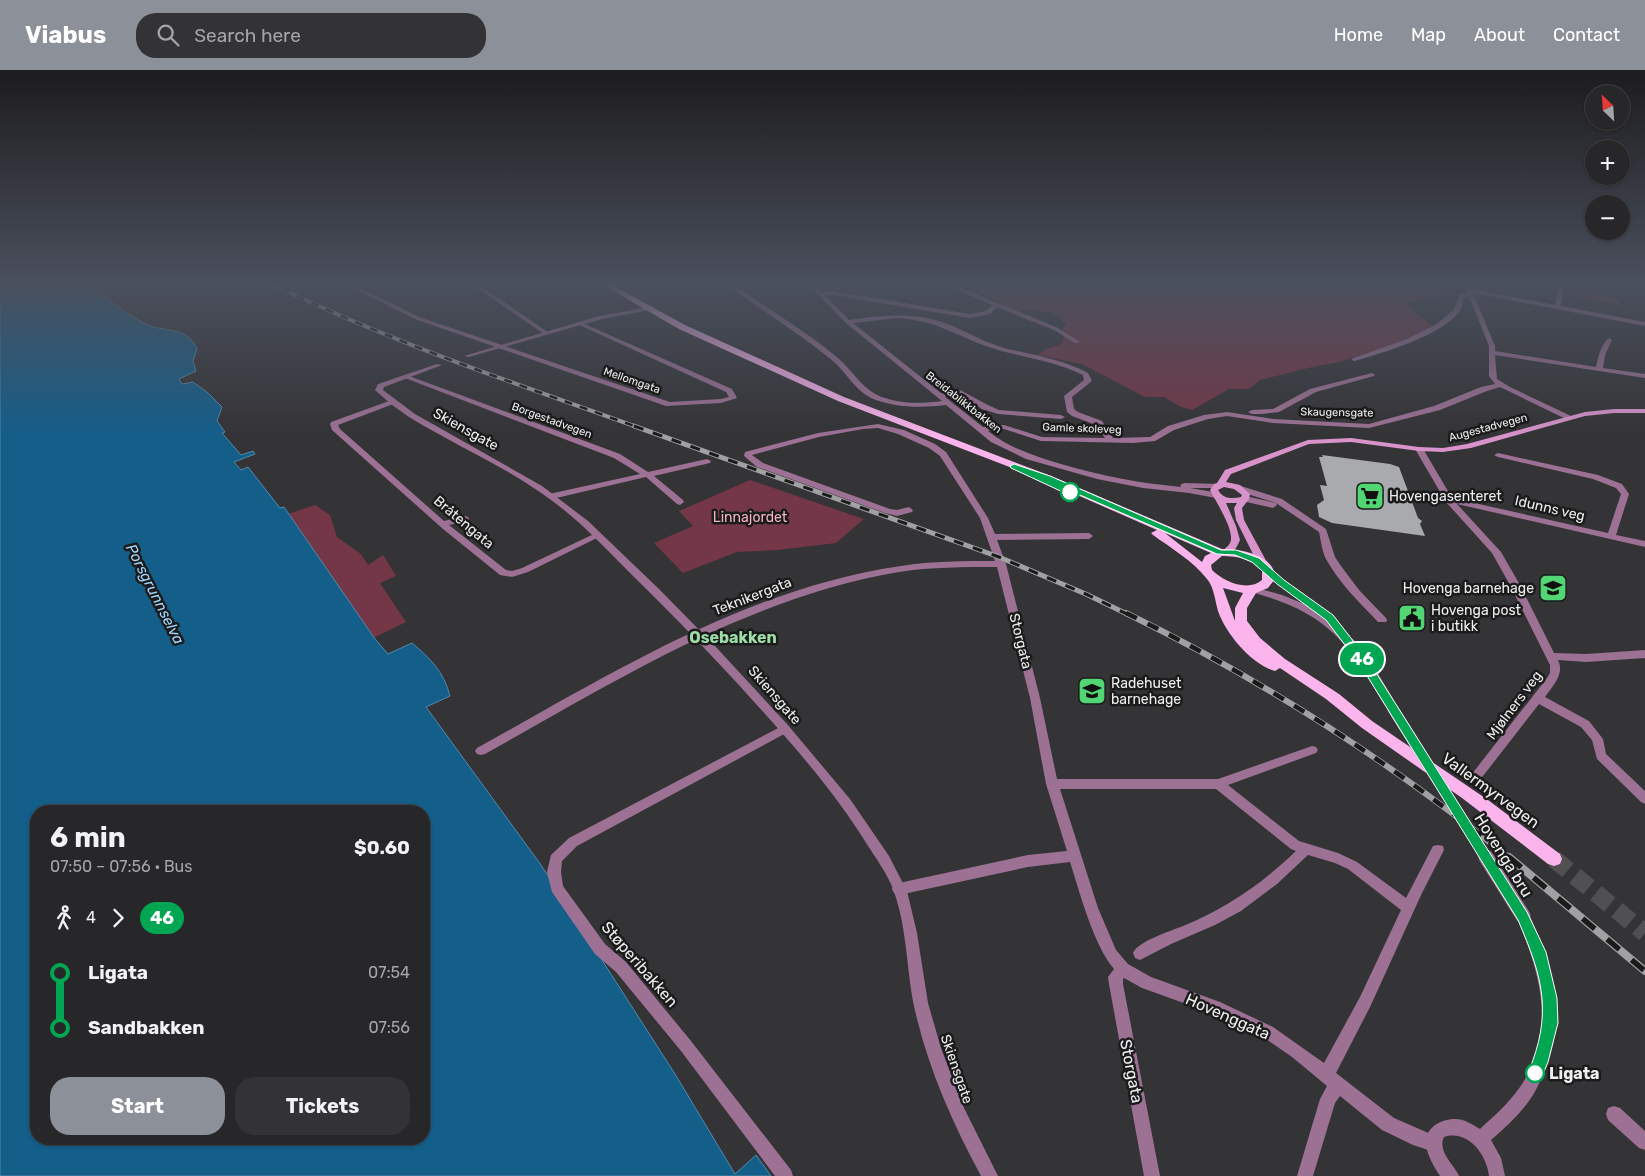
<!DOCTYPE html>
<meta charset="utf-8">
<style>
:root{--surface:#272628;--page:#333234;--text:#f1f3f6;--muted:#a4a5a8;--line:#434345;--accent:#8c9099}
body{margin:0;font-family:Rubik,sans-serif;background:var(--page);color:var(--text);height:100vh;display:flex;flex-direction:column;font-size:19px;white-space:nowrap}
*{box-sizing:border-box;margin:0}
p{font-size:16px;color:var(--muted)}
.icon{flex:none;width:28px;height:28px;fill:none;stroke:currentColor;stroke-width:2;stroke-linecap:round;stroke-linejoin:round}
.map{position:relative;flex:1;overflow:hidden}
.drawer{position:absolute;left:30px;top:735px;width:400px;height:340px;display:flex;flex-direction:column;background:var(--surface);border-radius:20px;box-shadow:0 1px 4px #0004,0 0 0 1px var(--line)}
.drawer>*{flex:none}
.badge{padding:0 10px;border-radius:16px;font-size:18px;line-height:32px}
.needle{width:32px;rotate:335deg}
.controls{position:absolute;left:1585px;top:15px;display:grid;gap:10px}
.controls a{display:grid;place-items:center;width:45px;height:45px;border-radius:50%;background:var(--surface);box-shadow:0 1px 4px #0004,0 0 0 1px var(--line);font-size:25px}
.map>.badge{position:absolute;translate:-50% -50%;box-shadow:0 0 0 2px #fff}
.legs{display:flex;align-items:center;gap:8px;height:55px;padding:0 20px;font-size:16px}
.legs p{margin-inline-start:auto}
.head{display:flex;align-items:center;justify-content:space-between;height:85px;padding:0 20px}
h1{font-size:28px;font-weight:700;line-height:38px}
.primary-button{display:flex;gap:10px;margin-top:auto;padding:10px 20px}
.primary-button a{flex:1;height:58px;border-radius:20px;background:var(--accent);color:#fff;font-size:20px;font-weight:700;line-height:58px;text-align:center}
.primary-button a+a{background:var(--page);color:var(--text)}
ul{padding:0 20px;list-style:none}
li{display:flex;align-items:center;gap:18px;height:55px;font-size:19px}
li i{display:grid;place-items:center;width:8px;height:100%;margin:0 6px;background:currentColor}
li i::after{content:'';width:12px;height:12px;margin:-6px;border:4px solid;border-radius:50%;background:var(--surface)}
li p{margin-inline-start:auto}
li:first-child i{background:linear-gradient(#0000 50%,currentColor 0)}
li:last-child i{background:linear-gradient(currentColor 50%,#0000 0)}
header{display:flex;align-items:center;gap:30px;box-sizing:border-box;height:70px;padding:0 25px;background:var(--accent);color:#fff}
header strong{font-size:24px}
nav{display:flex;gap:28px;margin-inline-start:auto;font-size:18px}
.search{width:350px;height:45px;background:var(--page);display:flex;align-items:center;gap:12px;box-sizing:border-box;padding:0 18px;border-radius:20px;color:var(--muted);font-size:19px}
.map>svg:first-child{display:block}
.green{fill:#733747}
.water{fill:#145e8a;stroke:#5589a9;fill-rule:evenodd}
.building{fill:#a9aaae}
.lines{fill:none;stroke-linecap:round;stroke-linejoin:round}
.primary-tunnel{stroke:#504f52;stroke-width:18;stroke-dasharray:18 9;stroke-linecap:butt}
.minor{fill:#9c7193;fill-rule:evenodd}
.tertiary{fill:#9c7193;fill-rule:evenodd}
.secondary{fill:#d793ca;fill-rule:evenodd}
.primary{fill:#fbb4ec;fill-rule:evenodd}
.rail-far3-casing{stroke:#a1a0a3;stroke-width:4}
.rail-far2-casing{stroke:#a1a0a3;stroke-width:5}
.rail-far1-casing{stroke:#a1a0a3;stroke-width:6}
.rail-casing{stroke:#a1a0a3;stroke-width:8}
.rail-far3{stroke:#1b1b1c;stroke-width:2.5;stroke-dasharray:8;stroke-linecap:butt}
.rail-far2{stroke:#1b1b1c;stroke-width:3;stroke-dasharray:10;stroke-linecap:butt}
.rail-far1{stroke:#1b1b1c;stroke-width:4.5;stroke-dasharray:12;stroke-linecap:butt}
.rail{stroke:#1b1b1c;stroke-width:5.5;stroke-dasharray:16;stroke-linecap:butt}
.tertiary-bridge-far1{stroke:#9c7193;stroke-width:11}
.tertiary-bridge{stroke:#9c7193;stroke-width:15}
.line-1{fill:#00a651;stroke:#fff}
.stop-1-dot{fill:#fff;stroke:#00a651;stroke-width:2.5}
.labels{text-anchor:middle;stroke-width:5;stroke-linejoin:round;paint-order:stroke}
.far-street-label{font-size:11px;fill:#eeeef0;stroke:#1b1b1c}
.street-label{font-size:14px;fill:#eeeef0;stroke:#1b1b1c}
.poi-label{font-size:14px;fill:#eeeef0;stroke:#1b1b1c;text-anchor:start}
.park-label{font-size:14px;fill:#f3b2c0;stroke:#1b1b1c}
.water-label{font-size:15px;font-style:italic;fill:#a3d7ff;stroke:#1b1b1c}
.quarter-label{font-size:16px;font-weight:bold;fill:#9cdda7;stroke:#1b1b1c}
.near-street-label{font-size:16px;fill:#eeeef0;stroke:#1b1b1c}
.near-stop-label{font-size:16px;font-weight:bold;fill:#eeeef0;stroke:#1b1b1c;text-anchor:start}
</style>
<header>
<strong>Viabus</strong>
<div class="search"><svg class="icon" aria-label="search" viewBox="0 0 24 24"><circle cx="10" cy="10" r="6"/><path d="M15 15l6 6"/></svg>Search here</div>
<nav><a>Home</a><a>Map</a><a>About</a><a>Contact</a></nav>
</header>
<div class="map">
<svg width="1645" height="1106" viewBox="0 0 1645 1106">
<rect width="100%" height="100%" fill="#343336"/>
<g class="green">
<polygon points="957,212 1425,212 1445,220 1441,226 1404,233 1433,257 1398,273 1339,292 1308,298 1260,310 1249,319 1229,319 1192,340 1181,337 1164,327 1145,327 1082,294 1037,285 1046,279 1062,274 1064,266 1060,263 1066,253 1051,242 1012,240 1001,236 1000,232"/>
<polygon points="1578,222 1621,230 1621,235 1577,227"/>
<polygon points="750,410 864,449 836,473 778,480 737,482 683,503 654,473 693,456 679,441"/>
<polygon points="315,435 330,445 337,467 361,484 368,495 383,485 396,506 380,513 406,552 371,569 282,446"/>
</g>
<path class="water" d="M 0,212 L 92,212 C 100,226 132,248 148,255 C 168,263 187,256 197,279 L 193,291 L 196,301 L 179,309 L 182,314 L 193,312 L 207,322 L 222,337 L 217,351 L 225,362 L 222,363 L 241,385 L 253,381 L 255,384 L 234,392 L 241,400 L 248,397 L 280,438 L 284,437 L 375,569 L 388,584 L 412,573 C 430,588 444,602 450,626 L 426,637 L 541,795 L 675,1004 L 735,1104 L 756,1085 L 771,1106 L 0,1106 ZM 36,741 L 424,741 L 424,1069 L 36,1069 Z"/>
<polygon class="building" points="1322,385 1390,394 1399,397 1418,448 1422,451 1420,454 1425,466 1332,453 1319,447 1317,435 1324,430 1320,415 1327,416 1319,387 1323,387"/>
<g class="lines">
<polyline class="primary-tunnel" points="1554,789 1645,863"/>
<g class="minor">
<polygon points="367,212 377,212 362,219 419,247 670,332 721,329 729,327 726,322 575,253 580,252 732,319 737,328 721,333 666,336 415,249 355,219 359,215"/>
<polygon points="468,212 475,212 549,263 544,264"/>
<path d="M 727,212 L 734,212 L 741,220 C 773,242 808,263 838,288 C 852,300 861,317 877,325 C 897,334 920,334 942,331 L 846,253 L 806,212 L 813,212 L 822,222 L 833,221 L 970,244 L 986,241 L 992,235 L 938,212 L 947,212 L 1058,258 L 1080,272 L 1075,273 L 1054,260 L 997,237 L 990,244 L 970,248 L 833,225 L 825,225 L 849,250 C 883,245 915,242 948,254 C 967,262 984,272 1004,278 C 1033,285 1062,289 1088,303 L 1092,311 L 1072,327 L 1074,339 L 1078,342 L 1102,351 L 1113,368 L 1150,367 L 1168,356 L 1204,345 L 1227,342 L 1273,349 L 1369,354 L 1434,336 L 1481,317 L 1495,314 L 1489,306 L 1489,276 L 1469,226 L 1464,227 C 1463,232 1462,238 1459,242 C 1440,266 1383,283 1354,291 L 1351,289 L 1407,269 L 1435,255 L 1454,240 L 1459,225 L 1467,223 L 1465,212 L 1471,212 L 1472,219 L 1555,235 L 1559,212 L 1565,212 L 1561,236 L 1645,252 L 1645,256 L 1473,223 L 1495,276 L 1495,281 L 1596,297 C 1598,287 1601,274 1609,268 L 1612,270 L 1605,285 L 1603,298 L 1645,304 L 1645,308 L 1495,285 L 1497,309 L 1510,317 L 1571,346 L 1572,348 L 1568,350 L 1500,317 L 1487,321 L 1440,340 L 1369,358 L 1273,353 L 1227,346 L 1208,349 L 1174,360 L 1155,371 L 1133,373 L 1041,371 L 1004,359 L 988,361 C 1009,378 1035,386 1061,394 C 1101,406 1140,413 1181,417 L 1180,415 L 1184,413 L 1220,414 L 1221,416 L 1217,418 L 1190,418 L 1219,423 L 1219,427 L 1216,428 L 1189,423 L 1143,418 L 1097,409 L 1026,389 L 991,372 L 946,335 C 922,338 894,338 871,328 C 855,320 846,302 833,291 C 803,266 769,245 737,222 ZM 897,248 C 938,250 959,268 995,279 C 1025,288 1055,291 1083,305 L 1084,310 L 1064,326 L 1067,342 L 1072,346 L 1096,355 L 1105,368 L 1042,367 L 1004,355 L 983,357 L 945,327 L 959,324 L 982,339 L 998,344 L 1061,349 L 1065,347 L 1061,345 L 999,340 L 988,335 L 960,320 L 941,323 L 853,253 Z"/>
<polygon points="1372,303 1375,305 1374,306 1316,322 1279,342 1262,344 1252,344 1248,342 1252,340 1273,339 1310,319"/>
<polygon points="405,306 409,306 620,384 648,402 707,389 711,391 710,393 654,406 683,430 684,432 680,435 677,434 646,407 552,429 549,428 549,424 640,404 614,388 405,308"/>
<polygon points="389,331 396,333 338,355 340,359 444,451 465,446 468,447 469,449 468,451 449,455 506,500 512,501 522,498 594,464 600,464 601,466 528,502 512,507 500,505 443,459 332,360 330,354 331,352"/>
<path d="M 878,354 L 904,360 L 935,374 L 946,382 L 988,448 L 995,464 L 1089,463 L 1093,466 L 1089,469 L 997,470 L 1006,494 L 1040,628 L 1057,709 L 1218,709 L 1312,676 L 1316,677 L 1318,680 L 1316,683 L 1228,715 L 1299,771 L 1338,783 L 1357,792 L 1406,828 L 1433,776 L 1438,775 L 1443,776 L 1444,780 L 1422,823 L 1370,937 L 1336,1003 L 1394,1048 L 1440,1068 L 1442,1074 L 1440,1080 L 1434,1082 L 1413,1075 L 1382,1060 L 1340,1026 L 1335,1033 L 1313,1106 L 1297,1106 L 1320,1029 L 1327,1016 L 1292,987 L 1263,967 L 1217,945 L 1142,918 L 1124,908 L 1123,909 L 1123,914 L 1160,1106 L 1144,1106 L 1109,914 L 1108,907 L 1114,899 C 1093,874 1080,823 1070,792 L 1028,797 L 899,825 L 894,823 L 892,819 L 894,815 L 899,813 L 1028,785 L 1067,781 L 1046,714 L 1030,628 L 997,497 C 964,497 931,497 899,502 C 747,528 617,610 485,684 L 481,685 L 477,684 L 475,681 L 477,678 C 611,604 747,518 901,496 C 932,491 964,491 995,491 L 980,448 L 940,386 L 929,378 L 898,364 L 878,358 L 863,359 L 819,367 L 752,385 L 763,393 L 890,439 L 897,440 L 909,437 L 913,440 L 912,442 L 897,446 L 885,443 L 757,397 L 744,386 L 745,382 L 818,363 ZM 1060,719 L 1216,719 L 1291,779 L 1296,781 C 1263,813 1225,839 1183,856 C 1171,861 1138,871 1133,883 L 1135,888 L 1140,890 L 1171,874 L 1215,855 L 1241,841 L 1277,814 L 1308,785 L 1335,793 L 1348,799 L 1401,840 L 1360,927 L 1324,993 L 1273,957 L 1220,932 L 1151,907 L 1128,894 L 1116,880 L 1098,838 Z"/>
<path d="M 1416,377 L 1422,377 L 1452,428 L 1608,463 L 1621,424 L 1616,418 L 1593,409 L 1498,387 L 1494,385 L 1498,383 L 1598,405 L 1622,414 L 1629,424 L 1616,465 L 1645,471 L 1645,477 L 1457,434 L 1501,482 L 1520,515 L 1554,583 L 1586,584 L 1645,580 L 1645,588 L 1586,592 L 1558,590 C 1565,604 1553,616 1545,627 L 1589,651 L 1603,669 L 1606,684 L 1645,721 L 1645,734 L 1641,732 L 1597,689 L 1592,670 L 1581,657 L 1539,634 L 1483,706 L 1479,708 L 1475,706 L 1473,703 L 1475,700 L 1547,608 L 1550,603 L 1550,595 L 1510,515 L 1492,483 L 1446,432 L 1415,379 Z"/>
<path d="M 1241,416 L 1282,429 L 1326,459 L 1335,487 L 1341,496 L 1359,520 L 1386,548 L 1387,550 L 1386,552 L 1378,552 C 1360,533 1339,513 1326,489 C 1322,481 1321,471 1319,462 L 1276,433 L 1238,421 L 1237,419 Z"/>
<polygon points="1245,426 1276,433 1277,435 1273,438 1242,431 1241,429"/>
<polygon points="784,655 788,656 790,659 788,662 577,776 562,791 561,802 563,816 605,874 626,892 691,971 791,1100 793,1106 775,1106 681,981 616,902 595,884 552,822 547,802 550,789 551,785 569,768"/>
<polygon points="1614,1036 1620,1038 1645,1061 1645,1080 1639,1078 1608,1050 1606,1044 1608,1038"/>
</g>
<g class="tertiary">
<polygon points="649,237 652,239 651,240 602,249 469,287 464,286 599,246"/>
<path d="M 437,294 L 442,295 L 384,317 L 383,320 L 415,344 L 542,416 L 588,451 L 659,519 L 715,576 L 787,654 L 850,729 L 889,786 L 907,821 L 917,863 L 928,933 L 941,978 L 964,1038 L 998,1106 L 981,1106 C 952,1052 927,996 914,936 C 906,896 907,852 891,814 C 885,801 876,788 868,776 C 832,717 784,665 738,614 C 702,575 665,537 627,500 C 603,476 579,450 551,430 C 507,397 456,376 409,347 L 392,335 L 375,320 L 378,314 Z"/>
<path d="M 1269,499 L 1327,541 L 1329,543 L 1326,546 C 1359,567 1379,605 1399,639 L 1397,642 L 1389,642 C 1348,574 1332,544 1251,522 L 1249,520 L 1251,518 L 1254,517 L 1282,525 L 1307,535 L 1266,504 L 1264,502 Z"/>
<path d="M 1523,840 L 1528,842 C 1552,894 1569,949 1543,1004 C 1539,1014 1535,1023 1529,1031 C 1518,1046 1505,1058 1491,1070 L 1501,1088 L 1505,1106 L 1489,1106 C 1487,1085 1468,1059 1444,1067 C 1437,1082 1454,1094 1459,1106 L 1440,1106 C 1434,1097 1427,1085 1426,1074 C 1425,1058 1440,1049 1455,1049 C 1464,1049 1472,1054 1480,1059 C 1494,1046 1509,1033 1520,1017 C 1558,962 1540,902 1516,846 L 1518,842 Z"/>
</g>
<path class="secondary" d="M 1614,339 L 1645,339 L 1645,343 L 1614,343 L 1585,346 L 1471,378 L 1443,382 L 1419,381 L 1351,372 L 1309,374 L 1231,404 L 1226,412 L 1240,415 L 1250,424 L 1249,429 L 1242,438 L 1244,450 L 1269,496 L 1267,498 L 1261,498 L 1259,496 L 1236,450 L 1234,438 L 1237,433 L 1226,433 L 1236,456 L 1240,470 C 1237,477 1234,483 1226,485 L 1221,482 C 1225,478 1231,475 1231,469 C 1232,456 1216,432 1210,420 L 1214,414 L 1217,413 L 1225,400 L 1308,370 L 1351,368 L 1419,377 L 1443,378 L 1467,374 L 1585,342 ZM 1224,417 L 1234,419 L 1242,425 L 1241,427 C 1232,429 1223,429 1218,420 Z"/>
<path class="primary" d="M 598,212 L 607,212 L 685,255 L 844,327 L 1051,406 L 1222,479 C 1239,479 1276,484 1275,509 L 1268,518 L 1256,523 L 1247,538 L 1247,551 L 1260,568 L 1285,589 L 1339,624 L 1372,651 L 1488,730 L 1560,784 L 1562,789 L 1560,794 L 1554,796 L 1548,794 L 1462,728 L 1362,658 L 1326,629 L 1280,598 L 1275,601 C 1251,594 1226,564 1218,541 C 1215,531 1214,517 1207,509 C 1193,491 1171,478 1153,465 L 1151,463 L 1157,460 L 1043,410 L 838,331 L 679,259 ZM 1165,463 L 1211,483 L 1205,486 L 1202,492 ZM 1222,486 C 1238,486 1251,489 1262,501 L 1262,510 C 1248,522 1224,512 1212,500 L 1211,495 ZM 1223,518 L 1243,523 L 1235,538 L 1235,551 Z"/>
<defs>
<path id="rail-far3" d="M 268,212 C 387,271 512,312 637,357"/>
<polyline id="rail-far2" points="634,356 999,487 1088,525 1129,545"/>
<path id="rail-far1" d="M 1126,543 C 1263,610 1392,693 1511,789"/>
<polyline id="rail" points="1509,787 1645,901"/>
</defs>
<use href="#rail-far3" class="rail-far3-casing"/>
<use href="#rail-far2" class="rail-far2-casing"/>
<use href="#rail-far1" class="rail-far1-casing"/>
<use href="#rail" class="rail-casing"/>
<use href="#rail-far3" class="rail-far3"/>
<use href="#rail-far2" class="rail-far2"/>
<use href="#rail-far1" class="rail-far1"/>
<use href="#rail" class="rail"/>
<polyline class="tertiary-bridge-far1" points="1393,639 1487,789"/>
<polyline class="tertiary-bridge" points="1486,787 1523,846"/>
</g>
<linearGradient id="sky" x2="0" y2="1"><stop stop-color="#1d1c1e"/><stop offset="0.58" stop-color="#4a505d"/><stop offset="1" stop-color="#4a505d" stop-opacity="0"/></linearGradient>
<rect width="1645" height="367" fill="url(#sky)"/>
<path class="line-1" d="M 1014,394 L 1050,406 L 1221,480 L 1236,480 L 1259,488 L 1284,510 L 1333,545 L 1368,590 L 1527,842 L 1546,882 L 1557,928 L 1558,953 L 1548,992 L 1541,1009 L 1535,1011 L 1530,1009 L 1528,1003 C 1553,943 1543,908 1518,850 L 1361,596 L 1326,550 L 1277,514 L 1252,492 L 1235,485 L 1217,484 L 1073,422 L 1072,424 L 1067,424 L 1011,398 L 1010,396 Z"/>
<defs>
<symbol id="supermarket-square" viewBox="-11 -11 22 22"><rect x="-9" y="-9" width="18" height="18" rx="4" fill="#52d673" stroke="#1b1b1c"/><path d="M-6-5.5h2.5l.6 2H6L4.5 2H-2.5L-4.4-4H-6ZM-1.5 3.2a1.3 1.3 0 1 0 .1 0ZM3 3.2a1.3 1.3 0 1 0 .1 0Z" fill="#111"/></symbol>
<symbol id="school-square" viewBox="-11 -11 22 22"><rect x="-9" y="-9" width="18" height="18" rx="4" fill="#52d673" stroke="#1b1b1c"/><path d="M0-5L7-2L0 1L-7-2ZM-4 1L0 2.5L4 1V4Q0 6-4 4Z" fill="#111"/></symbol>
<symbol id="civic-square" viewBox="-11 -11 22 22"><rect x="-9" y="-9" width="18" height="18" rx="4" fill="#52d673" stroke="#1b1b1c"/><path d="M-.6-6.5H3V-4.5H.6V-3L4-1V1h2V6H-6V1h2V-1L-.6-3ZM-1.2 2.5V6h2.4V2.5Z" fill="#111"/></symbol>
</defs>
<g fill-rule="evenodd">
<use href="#supermarket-square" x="1354" y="410" width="32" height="32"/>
<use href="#school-square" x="1537" y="502" width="32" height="32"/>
<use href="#civic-square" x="1396" y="532" width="32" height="32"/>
<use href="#school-square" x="1076" y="605" width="32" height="32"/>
</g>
<g class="stop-1-dot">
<circle cx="1070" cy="422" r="9"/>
<circle cx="1535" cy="1003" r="9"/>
</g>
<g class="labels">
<g class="far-street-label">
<text transform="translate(632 310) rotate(19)" y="4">Mellomgata</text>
<text transform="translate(964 332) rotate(38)" y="4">Breidablikkbakken</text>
<text transform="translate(1337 342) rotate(1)" y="4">Skaugensgate</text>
<text transform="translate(552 350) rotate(20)" y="4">Borgestadvegen</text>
<text transform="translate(1488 357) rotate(-15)" y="4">Augestadvegen</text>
<text transform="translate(1082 358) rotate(2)" y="4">Gamle skoleveg</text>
</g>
<g class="street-label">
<text transform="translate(466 359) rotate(29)" y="5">Skiensgate</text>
<text transform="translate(1550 438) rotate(13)" y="5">Idunns veg</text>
<text transform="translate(464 452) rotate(40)" y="5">Bråtengata</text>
<text transform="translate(752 526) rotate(-21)" y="5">Teknikergata</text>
<text transform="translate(1021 571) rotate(76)" y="5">Storgata</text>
<text transform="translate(775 625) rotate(49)" y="5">Skiensgate</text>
<text transform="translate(1514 635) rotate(-53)" y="5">Mjølners veg</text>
<text transform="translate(957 999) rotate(71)" y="5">Skiensgate</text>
</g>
<g class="poi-label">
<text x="1389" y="431">Hovengasenteret</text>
<text x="1534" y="523" text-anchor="end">Hovenga barnehage</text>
<text x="1431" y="545">Hovenga post<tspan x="1431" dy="16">i butikk</tspan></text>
<text x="1111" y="618">Radehuset<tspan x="1111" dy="16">barnehage</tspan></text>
</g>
<g class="park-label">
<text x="750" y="452">Linnajordet</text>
</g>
<g class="water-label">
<text transform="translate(155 524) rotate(63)" y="5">Porsgrunnselva</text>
</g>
<g class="quarter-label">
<text x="733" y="573">Osebakken</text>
</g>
<g class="near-street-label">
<text transform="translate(1491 720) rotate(36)" y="6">Vallermyrvegen</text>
<text transform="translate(1504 785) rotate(58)" y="6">Hovenga bru</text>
<text transform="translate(640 894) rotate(49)" y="6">Støperibakken</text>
<text transform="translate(1228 946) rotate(24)" y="6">Hovenggata</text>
<text transform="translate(1132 1001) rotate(79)" y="6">Storgata</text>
</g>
<g class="near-stop-label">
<text x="1549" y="1009">Ligata</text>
</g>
</g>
</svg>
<div class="controls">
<a><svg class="needle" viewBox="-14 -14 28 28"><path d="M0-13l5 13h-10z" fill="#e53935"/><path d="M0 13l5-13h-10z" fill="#a4a5a8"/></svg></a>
<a>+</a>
<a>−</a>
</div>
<b class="badge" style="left:1362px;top:589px;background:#00a651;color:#fff">46</b>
<section class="drawer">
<div class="head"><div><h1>6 min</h1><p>07:50 – 07:56 · Bus</p></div><b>$0.60</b></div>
<div class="legs"><svg class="icon" aria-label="walk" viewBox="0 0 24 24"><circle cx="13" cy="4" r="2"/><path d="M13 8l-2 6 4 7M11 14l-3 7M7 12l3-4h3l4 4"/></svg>4<svg class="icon" aria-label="forward" viewBox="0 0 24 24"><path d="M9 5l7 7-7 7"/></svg><b class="badge" style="background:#00a651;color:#fff">46</b></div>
<ul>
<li><i style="color:#00a651"></i><b>Ligata</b><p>07:54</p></li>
<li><i style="color:#00a651"></i><b>Sandbakken</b><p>07:56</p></li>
</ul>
<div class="primary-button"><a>Start</a><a>Tickets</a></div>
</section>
</div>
